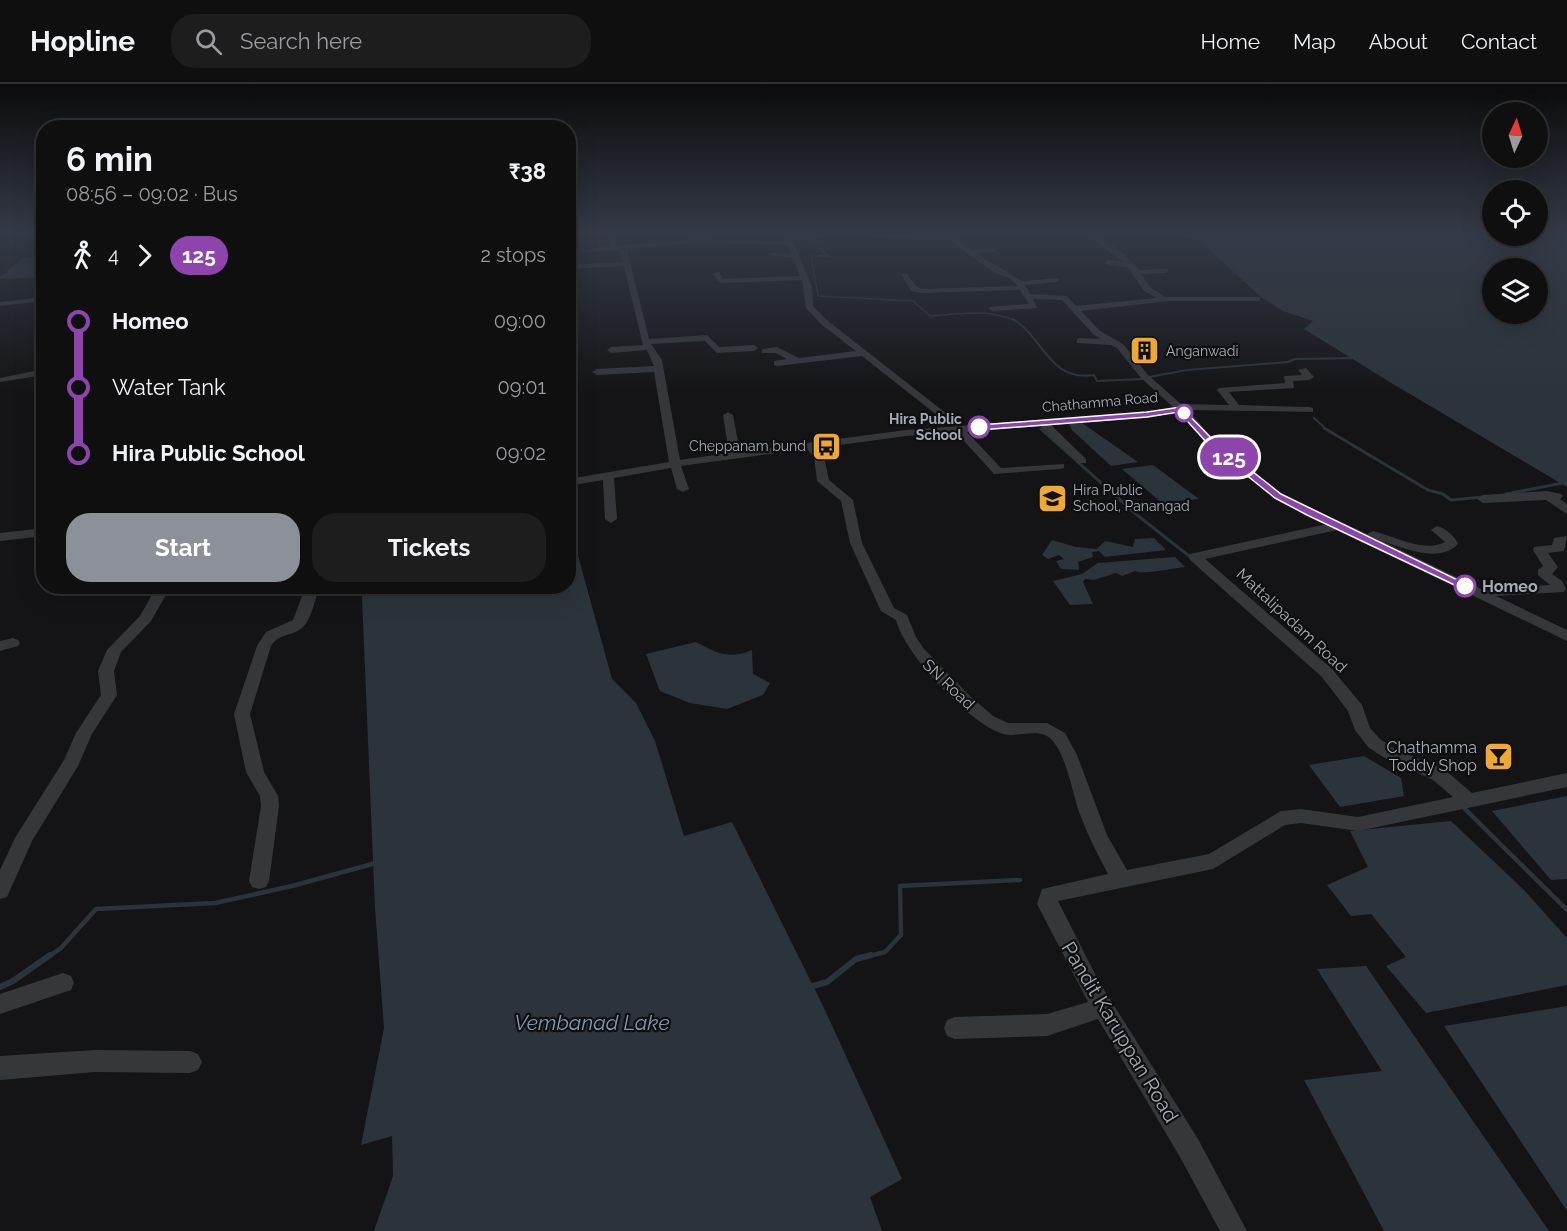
<!DOCTYPE html>
<meta charset="utf-8">
<style>
:root{--surface:#0f0f10;--page:#1d1d1e;--text:#f1f3f6;--muted:#9b9c9f;--line:#2f2f30;--accent:#8c9099}
body{margin:0;font-family:Raleway,sans-serif;background:var(--page);color:var(--text);height:100vh;display:flex;flex-direction:column;font-size:22px;white-space:nowrap}
*{box-sizing:border-box;margin:0}
p{font-size:20px;color:var(--muted)}
.icon{flex:none;width:33px;height:33px;fill:none;stroke:currentColor;stroke-width:2;stroke-linecap:round;stroke-linejoin:round}
.map{position:relative;flex:1;overflow:hidden}
.sheet{position:absolute;left:36px;top:36px;width:540px;height:474px;display:flex;flex-direction:column;background:var(--surface);border-radius:24px;box-shadow:0 6px 24px #0002,0 0 0 2px var(--line)}
.sheet>*{flex:none}
.badge{padding:0 12px;border-radius:20px;font-size:21px;line-height:39px}
.needle{width:39px;rotate:4deg}
.buttons{position:absolute;left:1482px;top:18px;display:grid;gap:12px}
.buttons a{display:grid;place-items:center;width:66px;height:66px;border-radius:50%;background:var(--surface);box-shadow:0 6px 24px #0002,0 0 0 2px var(--line);font-size:30px}
.map>.badge{position:absolute;translate:-50% -50%;box-shadow:0 0 0 3px #fff}
.legs{display:flex;align-items:center;gap:9px;height:66px;padding:0 30px;font-size:20px}
.legs p{margin-inline-start:auto}
.overview{display:flex;align-items:center;justify-content:space-between;height:102px;padding:0 30px}
h1{font-size:33px;font-weight:700;line-height:45px}
.button{display:flex;gap:12px;margin-top:auto;padding:12px 30px}
.button a{flex:1;height:69px;border-radius:24px;background:var(--accent);color:#fff;font-size:24px;font-weight:700;line-height:69px;text-align:center}
.button a+a{background:var(--page);color:var(--text)}
ul{padding:0 30px;list-style:none}
li{display:flex;align-items:center;gap:21px;height:66px;font-size:22px}
li i{display:grid;place-items:center;width:9px;height:100%;margin:0 8px;background:currentColor}
li i::after{content:'';width:15px;height:15px;margin:-8px;border:4px solid;border-radius:50%;background:var(--surface)}
li p{margin-inline-start:auto}
li:first-child i{background:linear-gradient(#0000 50%,currentColor 0)}
li:last-child i{background:linear-gradient(currentColor 50%,#0000 0)}
header{display:flex;align-items:center;gap:36px;box-sizing:border-box;height:84px;padding:0 30px;background:var(--surface);border-bottom:2px solid var(--line)}
header strong{font-size:28px}
nav{display:flex;gap:33px;margin-inline-start:auto;font-size:21px}
.search{width:420px;height:54px;background:var(--page);display:flex;align-items:center;gap:15px;box-sizing:border-box;padding:0 21px;border-radius:24px;color:var(--muted);font-size:22px}
.map>svg:first-child{display:block}
.water{fill:#2b343a;fill-rule:evenodd}
.lines{fill:none;stroke-linecap:round;stroke-linejoin:round}
.stream-far4{stroke:#2b343a;stroke-width:1.5}
.stream-far3{stroke:#2b343a;stroke-width:2}
.stream-far2{stroke:#2b343a;stroke-width:3}
.stream-far1{stroke:#2b343a;stroke-width:4.5}
.stream{stroke:#2b343a;stroke-width:6}
.minor{fill:#35373b;fill-rule:evenodd}
.line-1{fill:#8e44ad;stroke:#fff;stroke-width:1.5}
.stop-1-dot{fill:#fff;stroke:#8e44ad;stroke-width:3}
.labels{text-anchor:middle;stroke-width:4.5;stroke-linejoin:round;paint-order:stroke}
.far-poi-label{font-size:14px;fill:#a6acb6;stroke:#0f0f11;text-anchor:start}
.far-street-label{font-size:14px;fill:#a6acb6;stroke:#0f0f11}
.far-stop-label{font-size:14px;font-weight:bold;fill:#a6acb6;stroke:#0f0f11;text-anchor:end}
.stop-label{font-size:16px;font-weight:bold;fill:#a6acb6;stroke:#0f0f11;text-anchor:start}
.street-label{font-size:16px;fill:#a6acb6;stroke:#0f0f11}
.poi-label{font-size:16px;fill:#a6acb6;stroke:#0f0f11;text-anchor:end}
.near-street-label{font-size:20px;fill:#a6acb6;stroke:#0f0f11}
.near-water-label{font-size:21px;font-style:italic;fill:#7e9bb1;stroke:#0f0f11}
</style>
<header>
<strong>Hopline</strong>
<div class="search"><svg class="icon" aria-label="search" viewBox="0 0 24 24"><circle cx="10" cy="10" r="6"/><path d="M15 15l6 6"/></svg>Search here</div>
<nav><a>Home</a><a>Map</a><a>About</a><a>Contact</a></nav>
</header>
<div class="map">
<svg width="1567" height="1147" viewBox="0 0 1567 1147">
<rect width="100%" height="100%" fill="#141416"/>
<g class="water">
<path d="M 1178,150 L 1567,150 L 1567,403 L 1393,300 L 1304,245 L 1313,237 L 1283,227 L 1261,213 L 1200,157 ZM 1492,184 L 1538,184 L 1538,230 L 1492,230 Z"/>
<polygon points="43,173 43,193 0,195 0,193 23,174"/>
<polygon points="1082,339 1138,378 1111,382 1072,346 1069,340"/>
<polygon points="1153,381 1199,415 1162,419 1122,385"/>
<polygon points="569,439 612,595 636,619 655,657 684,752 732,738 825,926 902,1095 870,1113 882,1147 374,1147 393,1092 392,1052 361,1061 384,944 375,824 362,513 365,503 568,502"/>
<polygon points="1154,454 1166,466 1105,473 1099,467 1092,468 1093,473 1078,478 1079,486 1061,485 1056,477 1064,475 1059,471 1048,475 1042,471 1052,456 1076,463 1097,465 1105,457 1133,463 1135,455"/>
<path d="M 1175,473 L 1185,483 C 1172,484 1146,491 1135,487 L 1122,492 L 1116,489 L 1094,496 L 1085,495 L 1083,498 L 1093,520 L 1070,521 L 1053,497 L 1082,490 L 1098,479 Z"/>
<path d="M 696,558 C 717,569 729,576 752,566 L 753,590 L 770,599 L 763,611 L 727,625 L 690,619 L 660,607 L 646,570 Z"/>
<polygon points="1364,672 1401,694 1404,712 1340,723 1309,681"/>
<polygon points="1567,712 1567,795 1551,796 1492,727"/>
<polygon points="1451,737 1523,805 1567,854 1567,901 1426,929 1386,882 1406,873 1371,830 1351,832 1327,801 1368,783 1350,747"/>
<polygon points="1366,882 1549,1147 1384,1147 1304,996 1382,987 1317,885"/>
<polygon points="1567,922 1567,1127 1444,942"/>
</g>
<g class="lines">
<path class="stream-far4" d="M 801,150 L 829,172 L 811,172 L 818,212 L 913,217 L 930,232 C 958,230 989,224 1015,237"/>
<g class="stream-far3">
<path d="M 1013,235 C 1044,254 1049,298 1094,291 L 1097,297 L 1142,295"/>
<polyline points="1149,293 1187,286 1288,278 1295,275 1356,274"/>
<polyline points="1314,334 1326,345"/>
</g>
<g class="stream-far2">
<polyline points="1324,344 1428,406 1443,410 1451,416 1483,413"/>
<polyline points="1041,345 1137,431 1193,475"/>
<polyline points="1506,410 1563,399"/>
</g>
<g class="stream-far1">
<polyline points="1461,721 1567,826"/>
<polyline points="48,873 61,864 96,825 215,819 292,802 376,779"/>
<polyline points="865,873 885,868 901,851 900,802 1020,796"/>
</g>
<g class="stream">
<polyline points="0,903 13,897 50,871"/>
<polyline points="809,903 827,898 856,875 871,871"/>
</g>
<g class="minor">
<path d="M 608,150 L 614,150 L 617,160 L 621,161 L 694,155 L 786,157 L 784,150 L 790,150 L 791,153 L 848,150 L 793,157 L 812,203 L 813,222 L 828,237 L 947,330 L 938,332 L 862,272 L 777,282 L 774,281 L 774,277 L 787,275 L 776,269 L 762,269 L 762,265 L 777,263 L 799,274 L 856,267 L 822,241 L 806,224 L 802,196 L 721,199 L 712,190 L 719,188 L 723,195 L 800,192 L 793,174 L 769,171 L 772,169 L 791,170 L 788,161 L 694,159 L 627,165 L 649,255 L 707,251 L 719,263 L 754,261 L 758,264 L 754,267 L 717,269 L 705,257 L 651,260 L 662,276 L 680,376 L 729,369 L 723,331 L 728,328 L 733,331 L 740,368 L 906,346 L 1147,328 L 1173,323 L 1141,294 L 1117,264 L 1111,261 L 1077,259 L 1077,255 L 1080,254 L 1101,255 L 1094,251 L 1062,216 L 1033,215 L 1037,224 L 993,227 L 989,225 L 990,223 L 1029,220 L 1020,206 L 922,209 L 911,207 L 901,190 L 907,190 L 917,203 L 922,205 L 1018,202 L 1009,194 L 993,188 L 967,169 L 951,156 L 878,154 L 870,150 L 955,150 L 958,157 L 971,166 L 999,163 L 995,168 L 977,170 L 1022,197 L 1060,194 L 1057,198 L 1025,201 L 1030,210 L 1067,212 L 1076,222 L 1157,214 L 1144,207 L 1128,183 L 1104,180 L 1107,176 L 1123,178 L 1086,150 C 1104,150 1128,172 1139,186 L 1169,185 L 1166,189 L 1141,190 L 1150,203 L 1165,213 L 1260,213 L 1260,217 L 1168,217 L 1081,227 L 1100,247 L 1123,260 L 1147,290 L 1181,320 L 1229,321 L 1217,306 L 1219,304 L 1285,299 L 1284,292 L 1302,291 L 1298,286 L 1306,284 L 1314,293 L 1309,296 L 1293,297 L 1294,304 L 1229,308 L 1239,321 L 1309,323 L 1313,324 L 1313,328 L 1188,326 L 1216,358 L 1282,410 L 1367,450 L 1373,447 C 1394,452 1424,469 1445,458 L 1431,446 L 1437,442 C 1445,444 1455,452 1458,460 C 1439,480 1403,464 1382,457 L 1481,505 L 1550,501 L 1538,491 L 1538,486 L 1543,482 L 1533,466 L 1534,463 L 1552,461 L 1554,454 L 1567,452 L 1564,467 L 1548,469 L 1558,483 L 1552,490 L 1562,497 L 1566,505 L 1564,508 L 1496,512 L 1567,546 L 1567,557 L 1337,446 L 1205,475 L 1332,585 L 1362,621 L 1370,644 L 1380,655 L 1395,665 L 1445,686 L 1472,709 L 1567,689 L 1567,703 L 1358,747 L 1301,739 L 1285,741 L 1213,785 L 1058,817 L 1098,896 L 1198,1055 L 1247,1147 L 1220,1147 L 1180,1073 L 1098,935 L 1047,952 L 955,955 L 947,952 L 944,944 L 947,936 L 955,933 L 1047,930 L 1088,918 L 1037,820 L 1042,805 L 1108,790 C 1097,770 1087,749 1079,728 C 1072,707 1066,670 1051,655 C 1039,643 1018,654 1003,650 C 969,639 905,571 896,536 L 881,527 L 850,459 L 841,417 L 817,397 L 814,373 L 807,365 L 681,382 L 689,405 L 683,408 L 677,405 L 671,384 L 614,394 L 617,435 L 611,439 L 605,435 L 603,396 L 568,402 L 568,395 L 669,378 L 654,288 L 597,291 L 592,288 L 597,285 L 654,282 L 647,266 L 611,269 L 607,266 L 611,263 L 643,261 L 624,182 L 568,185 L 568,181 L 623,178 L 619,166 L 583,168 L 580,166 L 611,162 ZM 1179,328 L 1208,362 L 1274,414 L 1327,440 L 1190,470 L 1189,473 L 1190,476 L 1322,593 L 1348,627 L 1355,646 L 1368,663 L 1383,673 L 1433,696 L 1453,713 L 1358,733 L 1301,725 L 1281,727 L 1209,770 L 1127,786 L 1107,751 L 1077,671 L 1065,649 L 1047,639 L 1008,639 L 993,632 L 971,613 L 924,565 L 916,553 L 907,531 L 894,524 L 862,459 L 853,416 L 829,396 L 824,373 L 818,364 L 906,352 L 956,348 L 994,390 L 1060,385 L 1064,384 L 1064,380 L 1001,384 L 967,348 L 1040,342 L 1078,379 L 1086,379 L 1086,375 L 1051,341 L 1147,334 Z"/>
<polygon points="44,213 44,217 0,222 0,218"/>
<polygon points="44,285 44,291 0,298 0,294"/>
<polygon points="1547,407 1561,410 1563,412 1560,415 1567,420 1567,430 1546,416 1483,419 1477,415 1483,411"/>
<polygon points="44,444 44,452 0,457 0,449"/>
<polygon points="157,502 171,502 151,537 121,568 114,587 117,611 92,650 78,682 32,757 7,813 0,815 0,786 15,754 64,676 76,649 101,611 98,587 107,566 140,532"/>
<path d="M 306,502 L 320,502 C 315,514 312,534 303,543 C 293,553 280,548 271,562 L 250,630 L 264,688 L 278,712 L 279,722 L 269,797 L 266,803 L 259,805 L 252,803 L 249,797 L 261,722 L 260,712 L 246,688 L 234,630 L 257,562 L 266,548 L 293,536 Z"/>
<polygon points="13,554 18,556 20,559 18,562 0,567 0,557"/>
<polygon points="63,889 71,892 74,899 71,906 0,930 0,910"/>
<polygon points="95,966 190,967 198,970 202,978 198,986 190,989 95,988 0,996 0,972"/>
</g>
</g>
<linearGradient id="sky" x2="0" y2="1"><stop stop-color="#0b0b0c"/><stop offset="0.48" stop-color="#343a47"/><stop offset="1" stop-color="#343a47" stop-opacity="0"/></linearGradient>
<rect width="1567" height="311" fill="url(#sky)"/>
<polygon class="line-1" points="1181,323 1215,358 1281,410 1470,502 1465,505 1461,504 1307,431 1275,414 1209,361 1179,328 1147,333 979,346 975,343 979,341 1147,328"/>
<defs>
<symbol id="building-square" viewBox="-11 -11 22 22"><rect x="-9" y="-9" width="18" height="18" rx="4" fill="#efa834" stroke="#0f0f11"/><path d="M-4-6H4V6H1V3H-1V6H-4ZM-2.5-4.3h1.7v1.8h-1.7ZM.8-4.3h1.7v1.8H.8ZM-2.5-1h1.7V.8h-1.7ZM.8-1h1.7V.8H.8Z" fill="#111"/></symbol>
<symbol id="bus-square" viewBox="-11 -11 22 22"><rect x="-9" y="-9" width="18" height="18" rx="4" fill="#efa834" stroke="#0f0f11"/><path d="M-5-6H5V4H4V6H2V4H-2V6H-4V4H-5ZM-3.5-4V0h7V-4ZM-3.5 1.2v1.5H-2V1.2ZM2 1.2v1.5H3.5V1.2Z" fill="#111"/></symbol>
<symbol id="school-square" viewBox="-11 -11 22 22"><rect x="-9" y="-9" width="18" height="18" rx="4" fill="#efa834" stroke="#0f0f11"/><path d="M0-5L7-2L0 1L-7-2ZM-4 1L0 2.5L4 1V4Q0 6-4 4Z" fill="#111"/></symbol>
<symbol id="bar-square" viewBox="-11 -11 22 22"><rect x="-9" y="-9" width="18" height="18" rx="4" fill="#efa834" stroke="#0f0f11"/><path d="M-6-5H6L.8 .8V4.5H3.5V6h-7V4.5H-.8V.8Z" fill="#111"/></symbol>
</defs>
<g fill-rule="evenodd">
<use href="#building-square" x="1128" y="250" width="33" height="33"/>
<use href="#bus-square" x="810" y="346" width="33" height="33"/>
<use href="#school-square" x="1036" y="398" width="33" height="33"/>
<use href="#bar-square" x="1482" y="656" width="33" height="33"/>
</g>
<g class="stop-1-dot">
<circle cx="1184" cy="329" r="8"/>
<circle cx="979" cy="343" r="10"/>
<circle cx="1465" cy="502" r="10"/>
</g>
<g class="labels">
<g class="far-poi-label">
<text x="1166" y="272">Anganwadi</text>
<text x="806" y="367" text-anchor="end">Cheppanam bund</text>
<text x="1073" y="411">Hira Public<tspan x="1073" dy="16">School, Panangad</tspan></text>
</g>
<g class="far-street-label">
<text transform="translate(1100 318) rotate(-5)" y="5">Chathamma Road</text>
</g>
<g class="far-stop-label">
<text x="962" y="340">Hira Public<tspan x="962" dy="16">School</tspan></text>
</g>
<g class="stop-label">
<text x="1482" y="508">Homeo</text>
</g>
<g class="street-label">
<text transform="translate(1292 536) rotate(43)" y="6">Mattalipadam Road</text>
<text transform="translate(949 600) rotate(44)" y="6">SN Road</text>
</g>
<g class="poi-label">
<text x="1477" y="669">Chathamma<tspan x="1477" dy="18">Toddy Shop</tspan></text>
</g>
<g class="near-street-label">
<text transform="translate(1120 948) rotate(59)" y="7">Pandit Karuppan Road</text>
</g>
<g class="near-water-label">
<text x="592" y="946">Vembanad Lake</text>
</g>
</g>
</svg>
<div class="buttons">
<a><svg class="needle" viewBox="-14 -14 28 28"><path d="M0-13l5 13h-10z" fill="#e53935"/><path d="M0 13l5-13h-10z" fill="#9b9c9f"/></svg></a>
<a><svg class="icon" aria-label="locate" viewBox="0 0 24 24"><circle cx="12" cy="12" r="6"/><path d="M12 2v4M12 18v4M2 12h4M18 12h4"/></svg></a>
<a><svg class="icon" aria-label="layers" viewBox="0 0 24 24"><path d="M12 4l9 5-9 5-9-5zM3 14l9 5 9-5"/></svg></a>
</div>
<b class="badge" style="left:1229px;top:373px;background:#8e44ad;color:#fff">125</b>
<section class="sheet">
<div class="overview"><div><h1>6 min</h1><p>08:56 – 09:02 · Bus</p></div><b>₹38</b></div>
<div class="legs"><svg class="icon" aria-label="walk" viewBox="0 0 24 24"><circle cx="13" cy="4" r="2"/><path d="M13 8l-2 6 4 7M11 14l-3 7M7 12l3-4h3l4 4"/></svg>4<svg class="icon" aria-label="forward" viewBox="0 0 24 24"><path d="M9 5l7 7-7 7"/></svg><b class="badge" style="background:#8e44ad;color:#fff">125</b><p>2 stops</p></div>
<ul>
<li><i style="color:#8e44ad"></i><b>Homeo</b><p>09:00</p></li>
<li><i style="color:#8e44ad"></i><span>Water Tank</span><p>09:01</p></li>
<li><i style="color:#8e44ad"></i><b>Hira Public School</b><p>09:02</p></li>
</ul>
<div class="button"><a>Start</a><a>Tickets</a></div>
</section>
</div>
